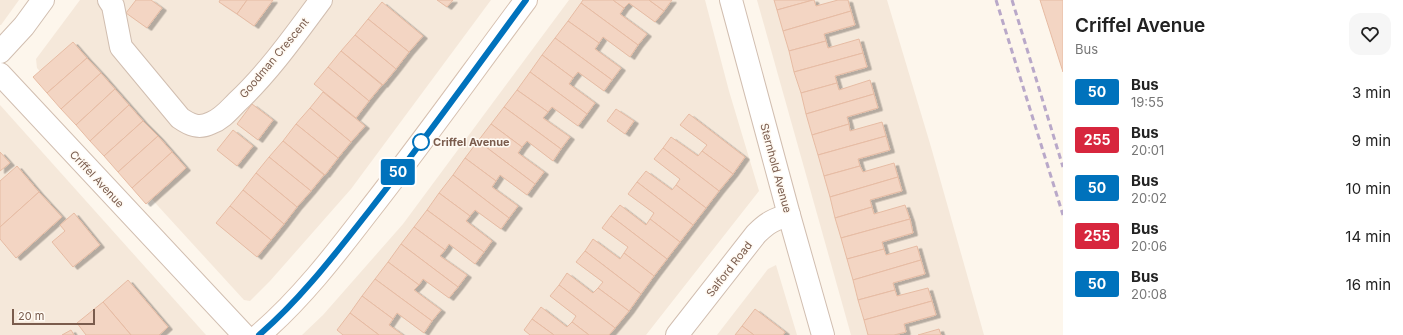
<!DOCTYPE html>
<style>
:root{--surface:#fff;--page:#f6f6f6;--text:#222;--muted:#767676}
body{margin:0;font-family:Inter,sans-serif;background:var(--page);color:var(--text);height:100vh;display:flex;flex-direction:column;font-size:15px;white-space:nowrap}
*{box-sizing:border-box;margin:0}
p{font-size:13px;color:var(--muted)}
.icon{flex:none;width:22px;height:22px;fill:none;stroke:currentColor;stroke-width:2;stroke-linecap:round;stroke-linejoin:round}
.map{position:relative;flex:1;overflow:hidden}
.sheet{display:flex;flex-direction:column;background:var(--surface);width:340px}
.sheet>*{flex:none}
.badge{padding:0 8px;border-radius:3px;font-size:14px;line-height:26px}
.scale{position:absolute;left:12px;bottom:10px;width:83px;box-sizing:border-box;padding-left:4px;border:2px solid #7a5c4d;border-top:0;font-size:11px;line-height:14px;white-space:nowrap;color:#7a5c4d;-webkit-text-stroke:3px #fffaf3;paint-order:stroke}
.map>.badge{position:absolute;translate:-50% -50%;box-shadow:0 0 0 2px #fff}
.round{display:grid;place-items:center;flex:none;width:42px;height:42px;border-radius:12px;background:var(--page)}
.summary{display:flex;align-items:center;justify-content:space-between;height:68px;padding:0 12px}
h1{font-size:19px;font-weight:600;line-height:30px}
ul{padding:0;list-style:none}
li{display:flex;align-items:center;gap:12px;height:48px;padding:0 12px}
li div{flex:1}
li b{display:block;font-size:15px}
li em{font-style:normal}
li .badge{min-width:44px;font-weight:700;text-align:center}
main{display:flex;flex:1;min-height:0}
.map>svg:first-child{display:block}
.residential{fill:#f5e8da}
.building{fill:#f3d5c3;stroke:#e6bba3;filter:url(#shadow)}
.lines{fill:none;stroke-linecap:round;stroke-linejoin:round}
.street-casing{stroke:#d1beb0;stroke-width:24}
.secondary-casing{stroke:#d6c0b0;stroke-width:24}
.street{stroke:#fff;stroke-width:22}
.secondary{stroke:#fff;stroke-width:22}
.rail{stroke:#b9a8c9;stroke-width:3;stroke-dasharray:6 4;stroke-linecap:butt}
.line-casing{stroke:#fff;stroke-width:9}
.line{stroke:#0072bc;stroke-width:6}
.stop-dot{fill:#fff;stroke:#0072bc;stroke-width:2}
.labels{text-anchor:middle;stroke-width:3;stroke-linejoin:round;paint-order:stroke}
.street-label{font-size:11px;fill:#7a5c4d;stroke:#fffaf3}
.stop-label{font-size:11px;font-weight:bold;fill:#7a5c4d;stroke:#fffaf3;text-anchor:start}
</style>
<main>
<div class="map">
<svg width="1063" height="335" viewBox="0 0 1063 335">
<defs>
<filter id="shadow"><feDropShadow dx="4.5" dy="2.5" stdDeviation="0" flood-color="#0004"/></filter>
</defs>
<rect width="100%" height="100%" fill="#fdf6ec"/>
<g class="residential">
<polygon points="0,0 19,0 1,25 0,25"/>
<polygon points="80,0 491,0 351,189 270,281 250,301 244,300 158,206 37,68 36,59"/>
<polygon points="569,0 705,0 729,91 759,191 646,335 302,335 323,315 403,224"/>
<polygon points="757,0 887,0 931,147 984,335 851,335"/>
<polygon points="0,105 206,335 0,335"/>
<polygon points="776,265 797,335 717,335 768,269"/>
</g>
<g class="building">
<polygon points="136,0 151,0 162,8 147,28 126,13"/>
<polygon points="220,0 247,0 237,14 219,2"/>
<polygon points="247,0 273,0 254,26 237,14"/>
<polygon points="437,0 453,0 447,7"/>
<polygon points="583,0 613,0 624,8 620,14 647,34 638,45 581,3"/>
<polygon points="613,0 649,0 664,11 655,22 629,3 624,8"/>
<polygon points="649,0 672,0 664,11"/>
<polygon points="774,0 813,0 777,10"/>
<polygon points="813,0 814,0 816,6 838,0 848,0 851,11 783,31 777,10"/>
<polygon points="1040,0 1063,0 1063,72"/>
<polygon points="382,2 423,36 409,52 368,19"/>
<polygon points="581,3 638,45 630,57 603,37 599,43 568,21"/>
<polygon points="851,11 855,25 824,34 826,41 789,51 783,31"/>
<polygon points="368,19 409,52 396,69 355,35"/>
<polygon points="568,21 599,43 595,49 621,68 612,80 555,38"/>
<polygon points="355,35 396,69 383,85 341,51"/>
<polygon points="555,38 612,80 604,91 578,72 573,78 542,55"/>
<polygon points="859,39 863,53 794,72 789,51 826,41 828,48"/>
<polygon points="73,42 87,58 47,93 33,77"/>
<polygon points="341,51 382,85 369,101 328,67"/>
<polygon points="863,53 867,67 835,76 837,83 801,93 794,72"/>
<polygon points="542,55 573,78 569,84 595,103 587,114 530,72"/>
<polygon points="87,58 101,73 61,109 47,93"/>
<polygon points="328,67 369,101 356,118 314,84"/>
<polygon points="530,72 587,114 578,126 552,107 548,112 517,90"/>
<polygon points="101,73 115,89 76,125 61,109"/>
<polygon points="870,80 874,94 806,114 801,93 837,83 839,90"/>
<polygon points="115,89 129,105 90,141 76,125"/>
<polygon points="517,90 548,112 543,118 570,137 561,149 504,107"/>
<polygon points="323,92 365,126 351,142 310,108"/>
<polygon points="874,94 878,108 847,117 849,124 812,135 806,114"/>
<polygon points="252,104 273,120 258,140 237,124"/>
<polygon points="129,105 143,121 104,156 90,141"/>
<polygon points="504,107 561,149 553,161 527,141 522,147 491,124"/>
<polygon points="310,108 351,142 338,158 296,124"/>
<polygon points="616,109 634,121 625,134 607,121"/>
<polygon points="689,114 745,157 733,174 702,151 707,145 680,125"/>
<polygon points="143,121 158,136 118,172 104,156"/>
<polygon points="882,122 886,136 818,155 812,135 849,124 850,131"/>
<polygon points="296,124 338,158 325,175 283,141"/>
<polygon points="491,124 522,147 518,153 544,172 535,184 478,141"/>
<polygon points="233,130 253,146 237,166 217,150"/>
<polygon points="158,136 172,152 132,188 118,172"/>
<polygon points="886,136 890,150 858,159 860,166 824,176 818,155"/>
<polygon points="671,137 698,156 702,151 733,174 719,191 663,148"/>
<polygon points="283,141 324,175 311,191 269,157"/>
<polygon points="478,141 535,184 527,195 500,175 496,181 465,158"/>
<polygon points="663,148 719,191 706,208 676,185 680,179 654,159"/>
<polygon points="0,152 10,163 0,171"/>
<polygon points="172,152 186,168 146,204 132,188"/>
<polygon points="269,157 311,191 297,207 256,173"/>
<polygon points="465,158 496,181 492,187 518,206 509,218 453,175"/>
<polygon points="894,163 898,177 830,197 824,176 860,166 863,172"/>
<polygon points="17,166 39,192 0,227 0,181"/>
<polygon points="646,171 672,190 676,185 706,208 693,225 637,182"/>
<polygon points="256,173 297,207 284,224 243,190"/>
<polygon points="453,175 509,218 501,229 475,210 470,216 439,193"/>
<polygon points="898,177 902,191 870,200 872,207 835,218 830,197"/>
<polygon points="637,182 693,225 680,242 650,219 654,213 628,194"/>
<polygon points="243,190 284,224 271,240 230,206"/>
<polygon points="39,192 62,217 16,258 0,239 0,227"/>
<polygon points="439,193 470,216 466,221 492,241 484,252 427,210"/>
<polygon points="620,205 646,225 650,219 680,242 667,259 611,216"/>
<polygon points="905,205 910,219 841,238 835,218 872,207 874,214"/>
<polygon points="230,206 271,240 257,257 216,223"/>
<polygon points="427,210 484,252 475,264 449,244 445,250 414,227"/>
<polygon points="74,213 100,245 73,267 52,242 65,231 60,225"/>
<polygon points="611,216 667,259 654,276 624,253 628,247 602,228"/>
<polygon points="910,219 913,233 882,242 884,249 847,259 841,238"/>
<polygon points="414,227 445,250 440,256 467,275 458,287 401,244"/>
<polygon points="593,239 620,259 624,253 654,276 641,294 585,251"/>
<polygon points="401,244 458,287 449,298 423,279 419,285 388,262"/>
<polygon points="917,246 921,260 853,280 847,259 884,249 886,255"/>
<polygon points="585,251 641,294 629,311 598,288 603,282 576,262"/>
<polygon points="921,260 925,274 893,283 895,290 858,300 853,280"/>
<polygon points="388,262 419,285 414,290 441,310 432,321 375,279"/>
<polygon points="567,273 593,293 598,288 629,311 615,328 559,285"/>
<polygon points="375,279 432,321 424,333 397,313 393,319 362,296"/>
<polygon points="128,280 168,327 159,335 131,335 103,302"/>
<polygon points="559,285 615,328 609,335 589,335 572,322 576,316 550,296"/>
<polygon points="928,288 932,301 864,320 858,300 895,290 897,296"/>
<polygon points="362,296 393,319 389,325 403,335 379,335 350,313"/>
<polygon points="932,301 936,315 904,324 906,332 894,335 868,335 864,320"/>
<polygon points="103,302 131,335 86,335 77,323"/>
<polygon points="541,307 567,327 572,322 589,335 554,335 532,319"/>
<polygon points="755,309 785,332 783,335 754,335 742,326"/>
<polygon points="350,313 379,335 343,335 337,330"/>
<polygon points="532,319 554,335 530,335 524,330"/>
<polygon points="742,326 754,335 735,335"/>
<polygon points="939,329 941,335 918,335"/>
<polygon points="71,330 74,335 62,335"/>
</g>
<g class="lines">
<defs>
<g id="street">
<path d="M 109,0 L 113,6 L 121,47 L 180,118 C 190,125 199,129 211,123 C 222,119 229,110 237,102 C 269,72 295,35 321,0"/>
<polyline points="731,0 789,215 823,335"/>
<polyline points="0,52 24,26 43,0"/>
<polyline points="0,74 244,335"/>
<path d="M 677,335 L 756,234 C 767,223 774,219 789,215"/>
</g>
<path id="secondary" d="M 259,335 C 300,300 334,256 367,213 C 422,143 473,71 526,0"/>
</defs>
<use href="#street" class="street-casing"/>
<use href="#secondary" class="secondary-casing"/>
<use href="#street" class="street"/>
<use href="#secondary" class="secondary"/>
<g class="rail">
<polyline points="996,0 1063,215"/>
<polyline points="1012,0 1063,167"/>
</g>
</g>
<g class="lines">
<defs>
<path id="line" d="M 259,335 C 301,299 335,254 369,211 C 423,142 474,71 526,0"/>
</defs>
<use href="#line" class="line-casing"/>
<use href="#line" class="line"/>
</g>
<circle class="stop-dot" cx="421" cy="142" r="8"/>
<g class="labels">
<g class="street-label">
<text transform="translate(274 58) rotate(-50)" y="4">Goodman Crescent</text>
<text transform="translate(776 168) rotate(75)" y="4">Sternhold Avenue</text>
<text transform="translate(97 179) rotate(47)" y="4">Criffel Avenue</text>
<text transform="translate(729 269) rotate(-52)" y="4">Salford Road</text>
</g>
<g class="stop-label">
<text x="433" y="146">Criffel Avenue</text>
</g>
</g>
</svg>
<div class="scale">20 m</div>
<b class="badge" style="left:398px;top:172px;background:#0072bc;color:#fff">50</b>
</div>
<section class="sheet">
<div class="summary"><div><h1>Criffel Avenue</h1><p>Bus</p></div><a class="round"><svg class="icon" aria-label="heart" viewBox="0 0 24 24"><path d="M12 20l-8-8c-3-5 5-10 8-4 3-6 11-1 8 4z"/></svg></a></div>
<ul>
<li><span class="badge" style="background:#0072bc;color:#fff">50</span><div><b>Bus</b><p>19:55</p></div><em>3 min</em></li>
<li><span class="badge" style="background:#d7263d;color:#fff">255</span><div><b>Bus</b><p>20:01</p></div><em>9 min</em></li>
<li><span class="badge" style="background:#0072bc;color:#fff">50</span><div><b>Bus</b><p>20:02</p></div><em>10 min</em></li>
<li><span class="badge" style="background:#d7263d;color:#fff">255</span><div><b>Bus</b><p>20:06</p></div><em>14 min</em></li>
<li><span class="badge" style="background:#0072bc;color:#fff">50</span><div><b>Bus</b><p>20:08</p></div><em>16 min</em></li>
</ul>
</section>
</main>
